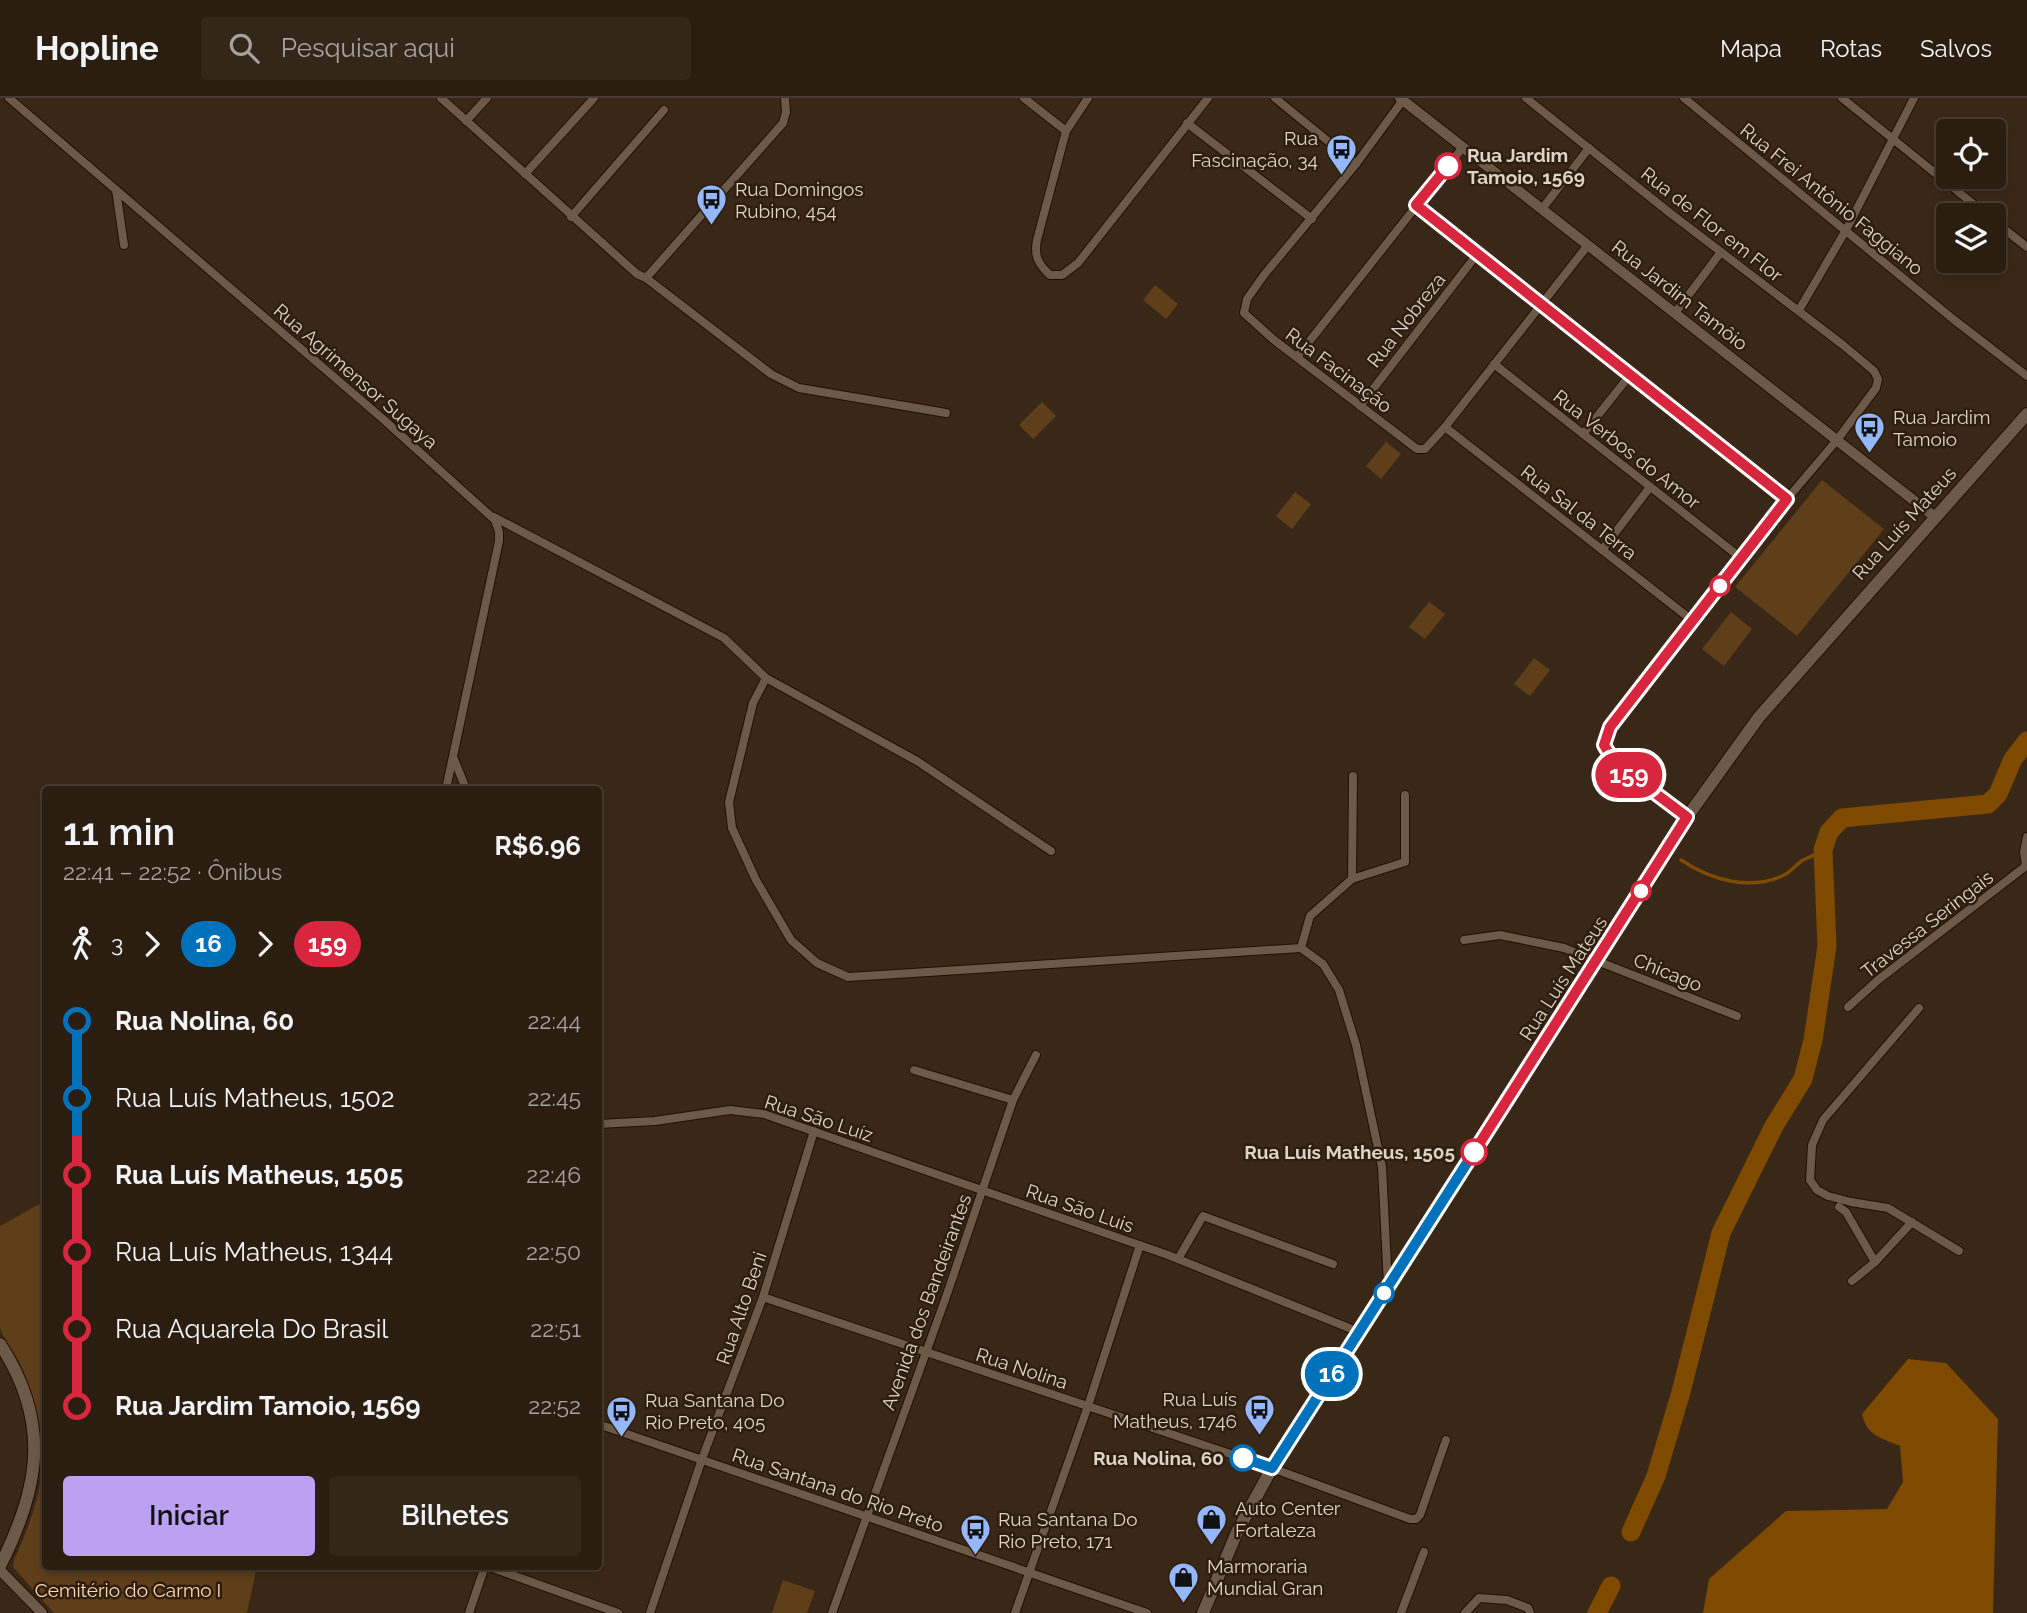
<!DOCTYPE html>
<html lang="pt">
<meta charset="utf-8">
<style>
:root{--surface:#2b1e11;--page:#33271a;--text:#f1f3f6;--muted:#a6a29f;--line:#473c31;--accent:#bca0f2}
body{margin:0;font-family:Raleway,sans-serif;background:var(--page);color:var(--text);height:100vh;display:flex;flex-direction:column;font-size:26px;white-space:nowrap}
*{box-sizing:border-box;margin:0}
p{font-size:23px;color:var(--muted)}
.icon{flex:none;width:38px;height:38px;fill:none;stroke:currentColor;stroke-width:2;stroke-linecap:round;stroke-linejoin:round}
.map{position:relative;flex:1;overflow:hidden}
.sheet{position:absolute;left:42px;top:688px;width:560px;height:784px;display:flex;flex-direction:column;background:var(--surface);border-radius:7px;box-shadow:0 4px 10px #0003,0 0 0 2px var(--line)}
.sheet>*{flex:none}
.badge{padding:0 14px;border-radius:23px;font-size:24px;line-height:46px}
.buttons{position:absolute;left:1936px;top:21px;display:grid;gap:14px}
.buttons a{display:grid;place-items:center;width:70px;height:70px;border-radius:7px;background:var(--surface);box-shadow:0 4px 10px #0003,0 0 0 2px var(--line);font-size:35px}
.map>.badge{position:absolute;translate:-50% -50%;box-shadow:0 0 0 4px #fff}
.legs{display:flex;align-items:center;gap:10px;height:77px;padding:0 21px;font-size:23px}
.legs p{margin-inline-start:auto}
.headline{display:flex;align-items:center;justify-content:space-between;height:119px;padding:0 21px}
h1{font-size:38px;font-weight:600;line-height:52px}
.primary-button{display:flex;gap:14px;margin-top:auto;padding:14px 21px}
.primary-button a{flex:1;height:80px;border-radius:7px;background:var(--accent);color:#111;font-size:28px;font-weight:600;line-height:80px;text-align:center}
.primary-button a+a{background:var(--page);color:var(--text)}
ul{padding:0 21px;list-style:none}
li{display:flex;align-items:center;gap:24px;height:77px;font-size:26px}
li i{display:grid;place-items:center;width:10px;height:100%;margin:0 9px;background:currentColor}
li i::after{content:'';width:18px;height:18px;margin:-9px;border:5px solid;border-radius:50%;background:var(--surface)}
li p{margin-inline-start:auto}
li:first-child i{background:linear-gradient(#0000 50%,currentColor 0)}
li:last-child i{background:linear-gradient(currentColor 50%,#0000 0)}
header{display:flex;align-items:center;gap:42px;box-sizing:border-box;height:98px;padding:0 35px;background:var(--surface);border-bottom:2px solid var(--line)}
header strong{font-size:33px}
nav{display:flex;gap:38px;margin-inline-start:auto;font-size:24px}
.search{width:490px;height:63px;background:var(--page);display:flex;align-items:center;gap:18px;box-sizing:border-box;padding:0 24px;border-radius:7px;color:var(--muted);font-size:26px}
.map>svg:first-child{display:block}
.green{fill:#5f3e1a}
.water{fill:#7e4a00}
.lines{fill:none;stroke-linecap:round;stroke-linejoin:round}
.stream{stroke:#7e4a00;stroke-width:3.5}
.river{stroke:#7e4a00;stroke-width:19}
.minor-casing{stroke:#201002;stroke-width:10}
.tertiary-casing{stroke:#201002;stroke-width:12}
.secondary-casing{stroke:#201002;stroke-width:14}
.minor{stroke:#6c5947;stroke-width:8}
.tertiary{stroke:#6c5947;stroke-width:10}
.secondary{stroke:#6c5947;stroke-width:12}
.line-1-casing{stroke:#fff;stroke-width:16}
.line-2-casing{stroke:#fff;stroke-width:16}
.line-1{stroke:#0072bc;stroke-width:10}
.line-2{stroke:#d7263d;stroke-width:10}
.stop-2-dot{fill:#fff;stroke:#d7263d;stroke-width:3.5}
.stop-1-dot{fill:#fff;stroke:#0072bc;stroke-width:3.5}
.labels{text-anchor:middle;stroke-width:5;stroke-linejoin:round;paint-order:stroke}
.poi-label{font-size:19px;fill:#ded3c9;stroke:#2e1e0d;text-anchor:start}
.stop-label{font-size:19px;font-weight:bold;fill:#ded3c9;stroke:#2e1e0d;text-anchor:end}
.street-label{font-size:19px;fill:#ded3c9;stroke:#2e1e0d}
.park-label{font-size:19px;fill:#fdd8b4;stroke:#2e1e0d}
</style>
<header>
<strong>Hopline</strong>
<div class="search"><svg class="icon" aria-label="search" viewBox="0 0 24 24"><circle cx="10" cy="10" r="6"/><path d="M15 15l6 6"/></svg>Pesquisar aqui</div>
<nav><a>Mapa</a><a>Rotas</a><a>Salvos</a></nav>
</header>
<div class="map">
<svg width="2027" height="1515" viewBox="0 0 2027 1515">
<rect width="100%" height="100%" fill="#392817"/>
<g class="green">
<polygon points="1155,187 1178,206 1166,221 1143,202"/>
<polygon points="1042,304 1056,318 1033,341 1019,327"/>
<polygon points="1386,344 1401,356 1381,381 1366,368"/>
<polygon points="1822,382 1884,431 1797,538 1735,489"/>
<polygon points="1295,394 1311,406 1292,431 1276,418"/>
<polygon points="1429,504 1445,516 1425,541 1409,529"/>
<polygon points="1731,514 1752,531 1724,568 1702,551"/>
<polygon points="1534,560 1550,572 1530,598 1514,586"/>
<path d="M 45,1103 L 46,1468 L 257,1468 L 247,1515 L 54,1515 L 13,1469 L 14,1462 C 47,1390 53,1347 23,1272 C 18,1259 3,1242 0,1230 C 0,1222 0,1211 0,1203 C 0,1178 0,1153 0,1128 Z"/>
<polygon points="783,1482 815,1493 807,1515 772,1515"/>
</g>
<path class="water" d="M 1908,1261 L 1946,1265 L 1998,1321 L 1993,1515 L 1703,1515 L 1709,1481 L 1786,1413 L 1887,1411 L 1903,1384 L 1900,1348 C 1881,1340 1867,1338 1862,1316 Z"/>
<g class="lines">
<path class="stream" d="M 1681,762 C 1711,782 1751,794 1786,776 C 1792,772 1797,766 1803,762 C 1810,759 1817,756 1823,752"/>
<g class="river">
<polyline points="1631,1434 1656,1378 1681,1294 1721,1135 1774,1028 1803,981 1813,942 1827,848 1823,752 1829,734 1842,720 1988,706 1998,696 2013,661 2027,643"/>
<polyline points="1597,1515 1611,1488"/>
</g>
<defs>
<g id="minor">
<polyline points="9,0 383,321 495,422 499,434 499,443 446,691"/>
<polyline points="441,0 637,176 646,180 771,276 799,290 946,315"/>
<polyline points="1024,0 1066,33"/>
<path d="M 1088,0 L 1066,33 L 1037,142 C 1034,158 1038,166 1050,177 L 1062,177 L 1078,165 L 1208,0"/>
<polyline points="1275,0 1356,66"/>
<polyline points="1526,0 1670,115 1843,247 1874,273 1878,281 1876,290 1837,342 1787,401 1610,629 1604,647 1615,665 1687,719"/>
<polyline points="1684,0 1953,221 2027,278"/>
<polyline points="1842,0 1987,117"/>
<polyline points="1403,2 1356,66 1264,177 1247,201 1244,215 1274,242 1417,351 1425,351 1445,329 1588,147"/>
<polyline points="466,23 487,0"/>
<polyline points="1187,25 1312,121"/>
<polyline points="525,76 594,0"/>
<polyline points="116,92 124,147"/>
<polyline points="1416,107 1787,401"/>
<polyline points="1542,111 1589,50"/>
<polyline points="571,119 664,12"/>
<polyline points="1993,122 2027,149"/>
<polyline points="646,180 783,25 786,14 785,0"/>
<polyline points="1799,212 1846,132 1914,0"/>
<polyline points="1675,215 1721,154"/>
<polyline points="1297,259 1463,49"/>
<polyline points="1494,266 1741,460"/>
<polyline points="1360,308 1478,155"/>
<polyline points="1445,329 1693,523"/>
<polyline points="1583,336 1630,277"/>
<polyline points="494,419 724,540 766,580 917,663 1051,753"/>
<polyline points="1602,452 1650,389"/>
<polyline points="766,580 753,605 729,704 732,730 756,782 791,842 817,865 848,879 881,877 1301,850 1310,818 1352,781 1353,678"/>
<polyline points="454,661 466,691"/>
<polyline points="2026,768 2024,754 2027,739"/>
<polyline points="1352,781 1405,764 1405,697"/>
<polyline points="1464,842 1500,837 1564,850 1737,918"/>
<polyline points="1301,850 1323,866 1339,892 1356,947 1382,1069 1388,1187"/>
<polyline points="1848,909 1878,882 2026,768"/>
<polyline points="1919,910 1823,1022 1812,1047 1810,1082 1817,1092 1828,1098 1851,1104 1888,1110 1959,1153"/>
<polyline points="914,972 1013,1002 1036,957"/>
<polyline points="598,1026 655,1023 730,1012 764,1016 1168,1157 1359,1234"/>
<polyline points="1839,1109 1846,1114 1875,1164"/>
<polyline points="1178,1161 1203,1118 1333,1166"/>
<polyline points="1852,1183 1875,1164 1912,1124"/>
<polyline points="763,1199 1272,1370 1410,1421 1416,1421 1420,1417 1446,1342"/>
<polyline points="598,1326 1147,1515"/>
<polyline points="487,1468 618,1515"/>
<polyline points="469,1515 485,1468"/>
<polyline points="650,1515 702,1361 763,1199 814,1033"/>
<polyline points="832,1515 946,1199 1013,1002"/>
<polyline points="1015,1515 1088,1308 1140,1147"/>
<polyline points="1401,1515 1424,1454"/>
<polyline points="1465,1515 1479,1500 1507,1502 1528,1510 1530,1515"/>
</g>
<g id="tertiary">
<polyline points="1400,0 1935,419"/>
<polyline points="0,1472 42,1515"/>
</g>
<g id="secondary">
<path d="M 0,1246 C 51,1324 40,1389 0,1468"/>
<polyline points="1203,1515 1237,1434 1272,1370 1687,719 1759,619 2027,316"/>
</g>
</defs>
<use href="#minor" class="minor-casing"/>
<use href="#tertiary" class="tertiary-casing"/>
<use href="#secondary" class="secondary-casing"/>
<use href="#minor" class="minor"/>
<use href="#tertiary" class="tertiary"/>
<use href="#secondary" class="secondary"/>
</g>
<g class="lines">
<defs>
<polyline id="line-1" points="1243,1360 1272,1370 1474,1054"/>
<polyline id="line-2" points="1448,68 1416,107 1787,401 1610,629 1604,647 1615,665 1687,719 1474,1054"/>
</defs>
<use href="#line-1" class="line-1-casing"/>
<use href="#line-2" class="line-2-casing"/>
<use href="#line-1" class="line-1"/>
<use href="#line-2" class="line-2"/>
</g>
<defs>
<symbol id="bus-pin" viewBox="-11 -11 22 30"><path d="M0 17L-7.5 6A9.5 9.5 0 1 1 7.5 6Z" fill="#94b7fd" stroke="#2e1e0d"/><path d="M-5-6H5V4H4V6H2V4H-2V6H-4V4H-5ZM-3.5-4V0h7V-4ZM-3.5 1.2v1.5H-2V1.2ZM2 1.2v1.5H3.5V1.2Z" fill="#111"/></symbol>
<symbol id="shop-pin" viewBox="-11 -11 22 30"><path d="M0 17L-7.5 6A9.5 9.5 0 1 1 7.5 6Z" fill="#94b7fd" stroke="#2e1e0d"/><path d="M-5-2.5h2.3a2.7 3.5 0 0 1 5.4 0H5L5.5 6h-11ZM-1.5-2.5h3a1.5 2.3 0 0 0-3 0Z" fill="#111"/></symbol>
</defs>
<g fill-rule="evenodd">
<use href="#bus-pin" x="1324" y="34" width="35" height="47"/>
<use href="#bus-pin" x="694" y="84" width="35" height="47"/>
<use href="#bus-pin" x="1852" y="312" width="35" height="47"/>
<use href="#bus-pin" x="1242" y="1294" width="35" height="47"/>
<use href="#bus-pin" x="604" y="1296" width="35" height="47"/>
<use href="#shop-pin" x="1194" y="1404" width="35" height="47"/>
<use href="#bus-pin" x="958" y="1414" width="35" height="47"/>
<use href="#shop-pin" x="1166" y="1462" width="35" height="47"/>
</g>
<g class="stop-2-dot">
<circle cx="1448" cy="68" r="12"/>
<circle cx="1720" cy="488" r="9"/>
<circle cx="1641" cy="793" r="9"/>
<circle cx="1474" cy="1054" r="12"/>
</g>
<g class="stop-1-dot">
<circle cx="1384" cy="1195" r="9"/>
<circle cx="1243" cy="1360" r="12"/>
</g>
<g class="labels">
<g class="poi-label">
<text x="1318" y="47" text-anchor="end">Rua<tspan x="1318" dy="22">Fascinação, 34</tspan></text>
<text x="735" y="98">Rua Domingos<tspan x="735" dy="22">Rubino, 454</tspan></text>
<text x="1893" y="326">Rua Jardim<tspan x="1893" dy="22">Tamoio</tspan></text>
<text x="1237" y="1308" text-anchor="end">Rua Luís<tspan x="1237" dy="22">Matheus, 1746</tspan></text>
<text x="645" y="1309">Rua Santana Do<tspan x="645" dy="22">Rio Preto, 405</tspan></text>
<text x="1235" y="1417">Auto Center<tspan x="1235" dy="22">Fortaleza</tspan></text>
<text x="998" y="1428">Rua Santana Do<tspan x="998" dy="22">Rio Preto, 171</tspan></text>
<text x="1207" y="1475">Marmoraria<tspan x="1207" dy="22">Mundial Gran</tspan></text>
</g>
<g class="stop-label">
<text x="1467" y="64" text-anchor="start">Rua Jardim<tspan x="1467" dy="22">Tamoio, 1569</tspan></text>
<text x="1455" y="1061">Rua Luís Matheus, 1505</text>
<text x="1224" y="1367">Rua Nolina, 60</text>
</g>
<g class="street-label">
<text transform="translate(1832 101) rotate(39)" y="7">Rua Frei Antônio Faggiano</text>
<text transform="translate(1712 126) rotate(38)" y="7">Rua de Flor em Flor</text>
<text transform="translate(1680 197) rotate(38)" y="7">Rua Jardim Tamôio</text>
<text transform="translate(1406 222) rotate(-52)" y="7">Rua Nobreza</text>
<text transform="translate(1339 272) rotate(37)" y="7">Rua Facinação</text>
<text transform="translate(356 278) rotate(41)" y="7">Rua Agrimensor Sugaya</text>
<text transform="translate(1627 351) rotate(38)" y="7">Rua Verbos do Amor</text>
<text transform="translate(1579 414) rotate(38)" y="7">Rua Sal da Terra</text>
<text transform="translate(1904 425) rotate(-48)" y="7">Rua Luís Mateus</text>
<text transform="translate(1927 826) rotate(-38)" y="7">Travessa Seringais</text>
<text transform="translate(1668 874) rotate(22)" y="7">Chicago</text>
<text transform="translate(1563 880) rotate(-57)" y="7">Rua Luís Mateus</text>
<text transform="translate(819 1020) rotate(18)" y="7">Rua São Luíz</text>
<text transform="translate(1080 1110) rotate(19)" y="7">Rua São Luis</text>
<text transform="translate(926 1204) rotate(-70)" y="7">Avenida dos Bandeirantes</text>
<text transform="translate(741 1210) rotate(-71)" y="7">Rua Alto Beni</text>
<text transform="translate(1022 1270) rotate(18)" y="7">Rua Nolina</text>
<text transform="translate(838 1392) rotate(19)" y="7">Rua Santana do Rio Preto</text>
</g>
<g class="park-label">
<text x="128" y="1499">Cemitério do Carmo I</text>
</g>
</g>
</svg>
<div class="buttons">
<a><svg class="icon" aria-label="locate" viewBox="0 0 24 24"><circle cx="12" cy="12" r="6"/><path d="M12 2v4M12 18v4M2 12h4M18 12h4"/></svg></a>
<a><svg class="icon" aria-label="layers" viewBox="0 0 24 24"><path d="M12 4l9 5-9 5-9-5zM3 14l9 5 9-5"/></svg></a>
</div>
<b class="badge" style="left:1332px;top:1276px;background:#0072bc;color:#fff">16</b>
<b class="badge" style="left:1629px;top:677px;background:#d7263d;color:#fff">159</b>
<section class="sheet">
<div class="headline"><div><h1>11 min</h1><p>22:41 – 22:52 · Ônibus</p></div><b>R$6.96</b></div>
<div class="legs"><svg class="icon" aria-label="walk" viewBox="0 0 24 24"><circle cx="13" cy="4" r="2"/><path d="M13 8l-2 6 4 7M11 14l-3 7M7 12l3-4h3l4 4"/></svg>3<svg class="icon" aria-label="forward" viewBox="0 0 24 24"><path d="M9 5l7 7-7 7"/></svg><b class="badge" style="background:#0072bc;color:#fff">16</b><svg class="icon" aria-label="forward" viewBox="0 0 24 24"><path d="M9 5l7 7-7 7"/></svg><b class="badge" style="background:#d7263d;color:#fff">159</b></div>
<ul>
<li><i style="color:#0072bc"></i><b>Rua Nolina, 60</b><p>22:44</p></li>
<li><i style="color:#0072bc"></i><span>Rua Luís Matheus, 1502</span><p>22:45</p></li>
<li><i style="color:#d7263d"></i><b>Rua Luís Matheus, 1505</b><p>22:46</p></li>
<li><i style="color:#d7263d"></i><span>Rua Luís Matheus, 1344</span><p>22:50</p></li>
<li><i style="color:#d7263d"></i><span>Rua Aquarela Do Brasil</span><p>22:51</p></li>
<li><i style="color:#d7263d"></i><b>Rua Jardim Tamoio, 1569</b><p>22:52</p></li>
</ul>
<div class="primary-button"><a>Iniciar</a><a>Bilhetes</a></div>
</section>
</div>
